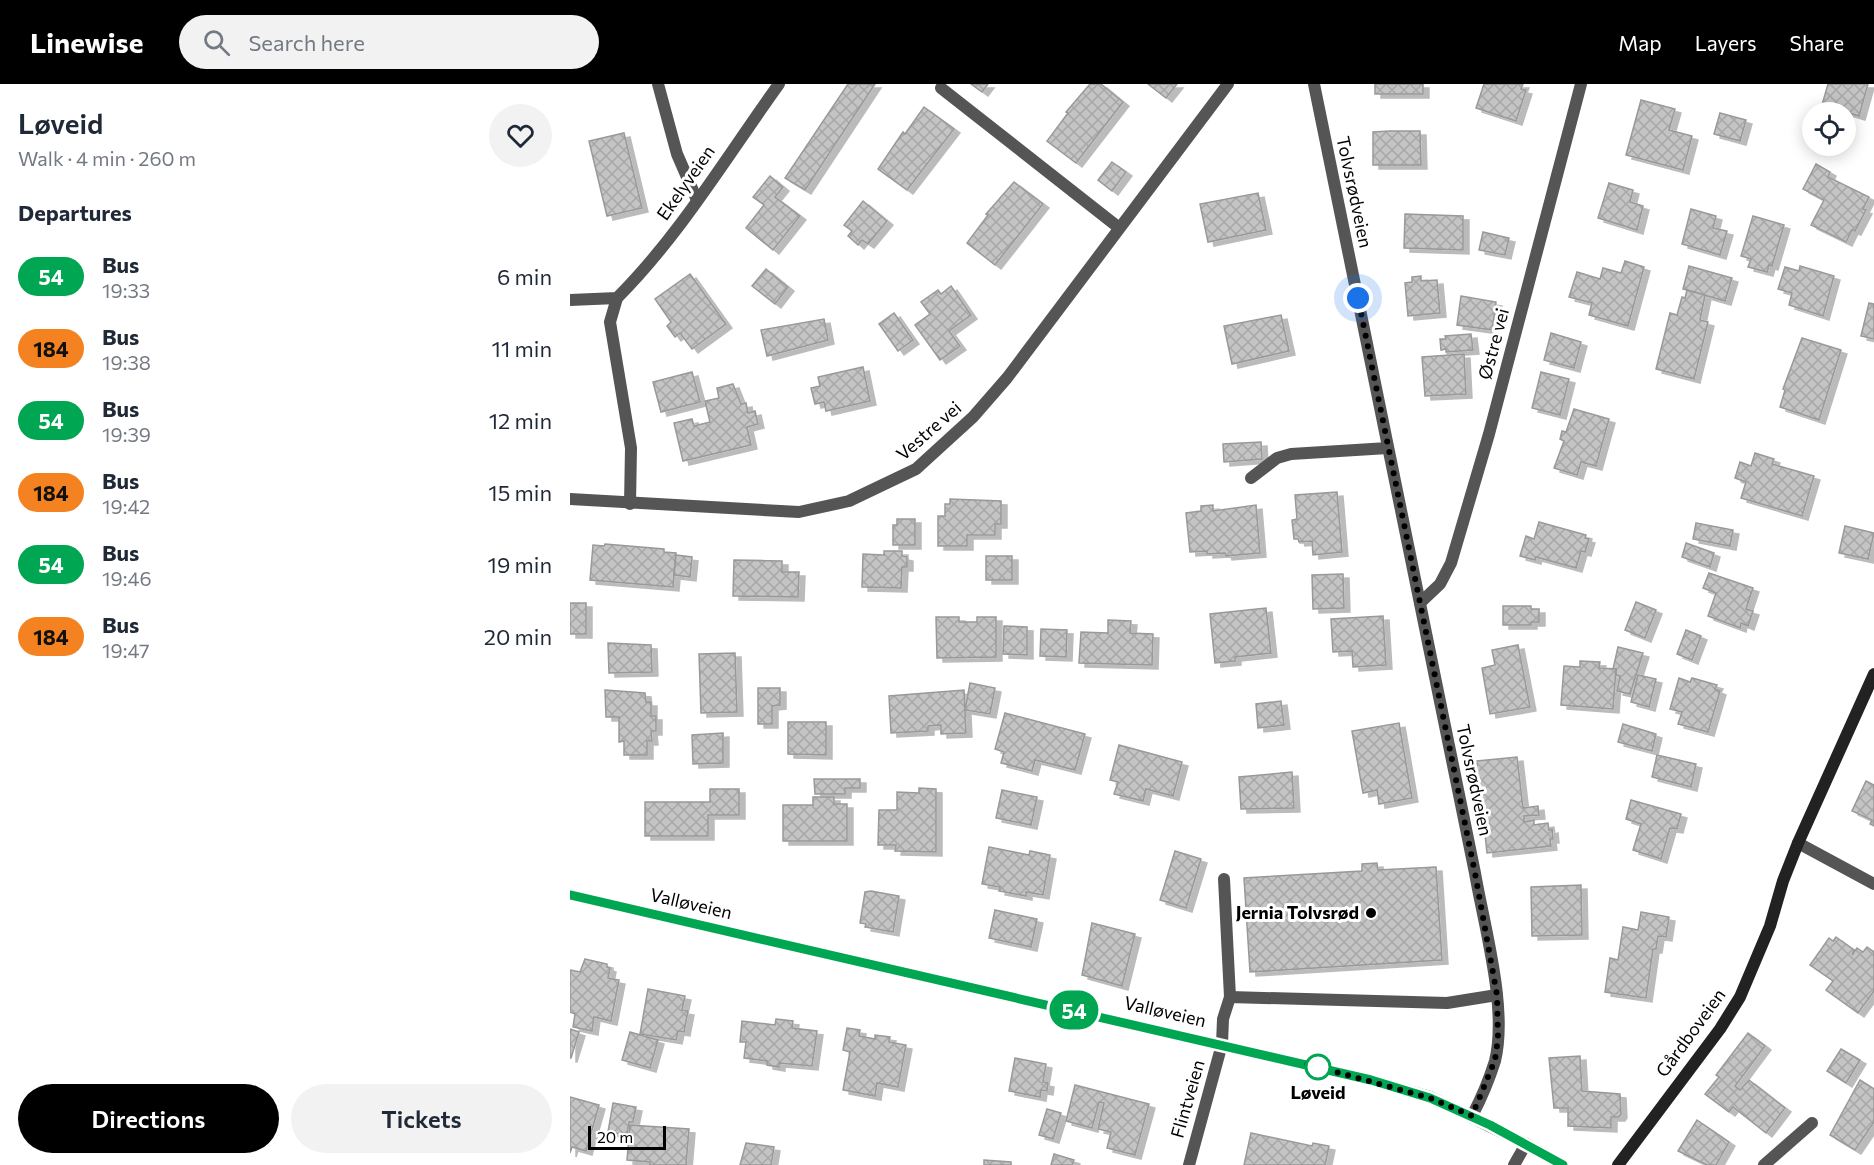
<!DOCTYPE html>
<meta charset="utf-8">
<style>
:root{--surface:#fff;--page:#f2f2f3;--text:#1f2937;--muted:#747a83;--accent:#000}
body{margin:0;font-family:Commissioner,sans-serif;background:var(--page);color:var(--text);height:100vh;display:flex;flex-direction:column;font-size:22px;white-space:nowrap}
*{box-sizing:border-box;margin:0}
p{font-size:20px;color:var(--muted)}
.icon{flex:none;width:33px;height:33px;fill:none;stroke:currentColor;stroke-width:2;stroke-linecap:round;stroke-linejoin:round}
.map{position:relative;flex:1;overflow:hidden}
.sheet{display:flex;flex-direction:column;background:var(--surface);width:570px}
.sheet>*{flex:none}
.badge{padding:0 12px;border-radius:20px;font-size:21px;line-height:39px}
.fabs{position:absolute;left:1232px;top:18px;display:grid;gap:12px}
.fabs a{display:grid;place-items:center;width:54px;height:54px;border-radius:50%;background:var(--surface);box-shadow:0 3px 15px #0003;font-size:30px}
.scale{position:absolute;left:18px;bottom:15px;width:78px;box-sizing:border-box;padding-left:6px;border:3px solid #000;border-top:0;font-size:16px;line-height:21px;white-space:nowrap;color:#000;-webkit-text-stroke:4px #fff;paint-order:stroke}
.you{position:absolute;width:30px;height:30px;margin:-15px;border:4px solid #fff;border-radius:50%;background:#1a73e8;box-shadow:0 0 0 9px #1a73e833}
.map>.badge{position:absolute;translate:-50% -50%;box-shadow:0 0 0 3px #fff}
h2{padding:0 18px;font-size:22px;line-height:54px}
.round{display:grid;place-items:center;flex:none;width:63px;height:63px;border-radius:32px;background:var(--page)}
.summary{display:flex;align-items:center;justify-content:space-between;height:102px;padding:0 18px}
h1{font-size:28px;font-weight:600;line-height:45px}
.primary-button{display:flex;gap:12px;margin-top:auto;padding:12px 18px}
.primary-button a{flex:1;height:69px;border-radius:36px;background:var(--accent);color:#fff;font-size:24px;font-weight:600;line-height:69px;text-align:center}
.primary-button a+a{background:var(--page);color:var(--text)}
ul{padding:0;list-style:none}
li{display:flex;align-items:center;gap:18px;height:72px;padding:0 18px}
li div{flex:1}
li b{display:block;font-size:22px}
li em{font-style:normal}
li .badge{min-width:66px;font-weight:700;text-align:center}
header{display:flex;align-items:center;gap:36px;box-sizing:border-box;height:84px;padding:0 30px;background:var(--accent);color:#fff}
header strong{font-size:28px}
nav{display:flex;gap:33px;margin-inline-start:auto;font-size:21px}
.search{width:420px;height:54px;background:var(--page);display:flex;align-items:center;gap:15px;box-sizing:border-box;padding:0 21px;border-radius:33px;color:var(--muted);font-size:22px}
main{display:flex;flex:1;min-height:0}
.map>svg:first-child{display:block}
.building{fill:url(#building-cross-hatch);stroke:#999;stroke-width:1.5;filter:url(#shadow)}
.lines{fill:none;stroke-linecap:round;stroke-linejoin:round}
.lane{stroke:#555;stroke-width:12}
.street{stroke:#555;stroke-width:12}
.secondary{stroke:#222;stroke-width:12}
.line-casing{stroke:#fff;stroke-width:14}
.line{stroke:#00a651;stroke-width:9}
.walk{stroke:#000;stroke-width:6;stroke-dasharray:0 10.8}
.poi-dot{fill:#000;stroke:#fff;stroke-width:2}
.stop-dot{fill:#fff;stroke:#00a651;stroke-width:3}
.labels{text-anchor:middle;stroke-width:6;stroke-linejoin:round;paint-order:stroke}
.street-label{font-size:18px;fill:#000;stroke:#fff}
.poi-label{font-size:18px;font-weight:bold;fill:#000;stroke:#fff;text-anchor:end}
.stop-label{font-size:18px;font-weight:bold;fill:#000;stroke:#fff}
</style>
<header>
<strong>Linewise</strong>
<div class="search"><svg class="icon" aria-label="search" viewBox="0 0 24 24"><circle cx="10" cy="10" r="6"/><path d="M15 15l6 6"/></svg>Search here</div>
<nav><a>Map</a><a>Layers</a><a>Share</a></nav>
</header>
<main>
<section class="sheet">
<div class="summary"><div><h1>Løveid</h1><p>Walk · 4 min · 260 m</p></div><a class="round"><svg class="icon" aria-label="heart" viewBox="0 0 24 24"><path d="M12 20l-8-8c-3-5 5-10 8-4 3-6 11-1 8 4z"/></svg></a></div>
<h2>Departures</h2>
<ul>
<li><span class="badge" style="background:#00a651;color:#fff">54</span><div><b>Bus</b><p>19:33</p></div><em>6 min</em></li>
<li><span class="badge" style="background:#f58220;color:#111">184</span><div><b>Bus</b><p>19:38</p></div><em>11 min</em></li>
<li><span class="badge" style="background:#00a651;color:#fff">54</span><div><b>Bus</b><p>19:39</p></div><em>12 min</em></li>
<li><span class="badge" style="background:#f58220;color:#111">184</span><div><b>Bus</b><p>19:42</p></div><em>15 min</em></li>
<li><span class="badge" style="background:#00a651;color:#fff">54</span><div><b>Bus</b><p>19:46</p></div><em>19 min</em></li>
<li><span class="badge" style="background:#f58220;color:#111">184</span><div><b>Bus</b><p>19:47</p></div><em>20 min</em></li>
</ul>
<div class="primary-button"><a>Directions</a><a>Tickets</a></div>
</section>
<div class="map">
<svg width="1304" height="1081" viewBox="0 0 1304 1081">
<defs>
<pattern id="building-cross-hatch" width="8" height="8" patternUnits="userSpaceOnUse" patternTransform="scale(1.5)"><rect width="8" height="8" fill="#c4c4c4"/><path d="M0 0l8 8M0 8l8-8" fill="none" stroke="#a7a7a7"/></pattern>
<filter id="shadow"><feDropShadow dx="6" dy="4" stdDeviation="0" flood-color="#0004"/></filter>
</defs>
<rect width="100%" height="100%" fill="#fff"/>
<g class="building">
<polygon points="278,0 305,0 235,106 215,94"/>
<polygon points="401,0 418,0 412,8"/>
<polygon points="520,0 531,0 553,18 506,79 477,57 498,29 496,28"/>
<polygon points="578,0 607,0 596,14"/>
<rect x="805" y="0" width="48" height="10"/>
<polygon points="914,0 953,0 951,5 956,6 946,37 906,24"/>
<polygon points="1258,0 1298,0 1289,32 1252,21"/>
<polygon points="1071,16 1105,25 1099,46 1122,52 1113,86 1056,71"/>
<polygon points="354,23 384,45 337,106 308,85 333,48 335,50"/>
<polygon points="1150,29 1176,36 1170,57 1144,50"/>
<polygon points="820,47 850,47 851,81 803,81 803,48"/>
<polygon points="54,49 72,124 37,132 19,57"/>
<polygon points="542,78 556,88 542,107 528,96"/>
<polygon points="1246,80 1260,88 1258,93 1299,113 1293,125 1296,126 1285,147 1282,146 1276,158 1241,141 1254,116 1233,105"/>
<polygon points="200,92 213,103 205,113 230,132 203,166 176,144 194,121 183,113"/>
<polygon points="444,98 473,120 425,181 397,159 418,131 416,130"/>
<polygon points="1039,99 1063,106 1060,118 1073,122 1067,146 1028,134"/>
<polygon points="688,109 696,146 638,158 630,120"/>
<polygon points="293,117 317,137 298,160 292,156 288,161 278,152 282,147 274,141"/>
<polygon points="1121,125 1146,132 1143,144 1157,147 1150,171 1112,160"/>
<polygon points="835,130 893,132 893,166 834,164"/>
<polygon points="1183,132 1214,141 1202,182 1199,181 1197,188 1178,183 1181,175 1171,172"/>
<polygon points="913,148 939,154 935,171 909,166"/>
<polygon points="1055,177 1074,183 1058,242 1019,231 1022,219 999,213 1007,188 1030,195 1033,184 1051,189"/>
<polygon points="1119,182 1162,194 1155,217 1113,205"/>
<polygon points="1230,182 1264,192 1253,232 1219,221 1222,209 1208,205 1215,183 1229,187"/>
<polygon points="196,185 218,203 205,220 182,202"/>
<polygon points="120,190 156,240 122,265 110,249 105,253 97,242 101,238 85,215"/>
<polygon points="851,192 851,197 867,196 870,229 838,232 835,199 842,198 842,193"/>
<polygon points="381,202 401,231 379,247 390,262 370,276 345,241 360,230 351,218 368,206 371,210"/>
<polygon points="1117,206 1135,211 1130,236 1138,238 1124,295 1086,285 1100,229 1107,231 1112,213 1115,214"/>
<polygon points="891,212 926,218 922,246 887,241"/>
<polygon points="1299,219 1304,220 1304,255 1291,252"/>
<polygon points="324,229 343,256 328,267 309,240"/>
<polygon points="711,231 719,267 662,280 654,242"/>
<polygon points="254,235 258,256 197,272 191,246"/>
<polygon points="981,249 1011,258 1004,284 974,276"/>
<polygon points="901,250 903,266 876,268 876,265 871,266 870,255 876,255 875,252"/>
<polygon points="1232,254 1271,266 1249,336 1210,323 1215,306 1213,305"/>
<polygon points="894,270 896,310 855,312 852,273"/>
<polygon points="293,283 300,317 256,327 254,318 245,320 241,304 250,302 248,293"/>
<polygon points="122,288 130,318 91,328 83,298"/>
<polygon points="971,288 999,295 990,331 962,324"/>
<polygon points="163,300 171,320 176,319 178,329 185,327 188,340 177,343 181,361 113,377 104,339 122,335 124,342 140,338 135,317 149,314 147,304"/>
<polygon points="1004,325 1039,335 1026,382 1011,378 1007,391 984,384 994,357 990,355 992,347 996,348"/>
<polygon points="691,358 692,375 654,378 653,360"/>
<polygon points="1185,369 1204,375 1202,380 1244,392 1232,432 1171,414 1176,398 1165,394 1170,378 1181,382"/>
<polygon points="767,408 772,468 743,471 742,457 729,458 728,455 724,455 722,436 727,435 725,411"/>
<polygon points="380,415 431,417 431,440 425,440 425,451 397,451 397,462 368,462 368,432 375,432 375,420 380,420"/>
<polygon points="643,421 643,427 686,421 690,469 656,472 655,469 637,470 637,467 620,468 616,429 631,427 631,422"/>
<polygon points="327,435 345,435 345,461 323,461 323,441 327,441"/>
<polygon points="969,438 1016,451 1015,454 1019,455 1015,468 1011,467 1006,484 966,473 965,476 950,472 956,452 964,455"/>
<polygon points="1126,439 1163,446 1160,462 1123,455"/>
<polygon points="1275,442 1304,449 1298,475 1269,469"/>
<polygon points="1116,459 1144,469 1140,483 1112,473"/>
<polygon points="35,460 94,465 94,468 106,469 103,503 20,496 23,461 34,462"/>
<polygon points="314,467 332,467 332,472 337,473 337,483 332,483 331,504 292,503 293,470 314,471"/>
<polygon points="106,471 122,473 120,493 104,491"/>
<rect x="416" y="472" width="26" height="24"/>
<polygon points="164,476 212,477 212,488 229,488 228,513 163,512"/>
<polygon points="1139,489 1183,504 1176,525 1183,527 1178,542 1171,539 1170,544 1138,532 1146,509 1133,504"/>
<polygon points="773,490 774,524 743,525 742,491"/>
<polygon points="1066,518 1086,526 1075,554 1055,546"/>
<rect x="0" y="519" width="16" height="31"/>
<polygon points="933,522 961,522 961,525 969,525 969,538 961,538 961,541 933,541"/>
<polygon points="696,524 701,569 665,573 665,577 645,579 640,530"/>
<polygon points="813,532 816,581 783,583 782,567 763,568 761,535"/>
<polygon points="366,533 389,533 389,538 407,538 407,533 426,533 426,573 367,574"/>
<polygon points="538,536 561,537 560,549 583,550 582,581 509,579 511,548 538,549"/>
<polygon points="434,542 457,543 457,571 433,570"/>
<polygon points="471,545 497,546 496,573 470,572"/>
<polygon points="1116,546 1131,552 1122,576 1107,570"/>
<polygon points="38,559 81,561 82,588 39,589"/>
<polygon points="948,561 960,623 920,630 912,584 925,581 922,566"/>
<polygon points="1048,563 1073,569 1060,610 1047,607 1050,592 1046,591 1046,585 1043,585"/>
<polygon points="165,569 167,628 131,629 129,570"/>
<polygon points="1010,577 1030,578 1029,584 1046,585 1043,625 991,621 994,582 1010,583"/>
<polygon points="1068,591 1086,595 1079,623 1061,618"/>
<polygon points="1109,594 1120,598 1122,594 1147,601 1145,605 1150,607 1138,648 1108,640 1112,628 1100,625"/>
<polygon points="400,599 425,604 420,630 395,626"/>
<polygon points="188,604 210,604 210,621 202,622 202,640 188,640"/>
<polygon points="35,606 75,609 76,618 81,618 81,632 86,632 86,647 81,647 82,657 77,657 77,671 54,671 54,657 49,658 49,633 36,633"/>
<polygon points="394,606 396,649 371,650 371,641 358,642 358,647 321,649 319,612"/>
<polygon points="711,617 714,641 688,644 686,620"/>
<polygon points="435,629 515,650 505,686 465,676 462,687 431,679 434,668 425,665"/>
<polygon points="218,638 256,638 256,671 218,670"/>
<polygon points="829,639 842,714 809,720 807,706 793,709 782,647"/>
<polygon points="1053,640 1086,650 1082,667 1048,658"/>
<polygon points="153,649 153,679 123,680 122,651"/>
<polygon points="549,661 612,678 603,712 576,705 573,717 544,710 548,698 540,696"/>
<polygon points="1087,671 1126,680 1121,703 1082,693"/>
<polygon points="947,673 953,724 968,722 969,731 954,732 954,738 964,736 964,741 978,739 979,746 982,745 983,755 980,755 981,762 917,769 911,713 907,713 907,677"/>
<polygon points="722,688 724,724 671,725 669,693"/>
<polygon points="244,695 290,695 290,704 275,704 275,710 245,710"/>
<polygon points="1296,697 1304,701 1304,742 1300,740 1302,736 1282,727"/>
<polygon points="349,704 366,705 366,768 325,767 326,761 308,761 309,726 327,726 327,708 349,709"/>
<polygon points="140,705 169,705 169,731 138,731 138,752 75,752 75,718 140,718"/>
<polygon points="432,706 467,713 461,741 426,734"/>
<polygon points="243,713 264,713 264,720 277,720 277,757 213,757 213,721 243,721"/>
<polygon points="1061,716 1111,730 1107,745 1100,744 1091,775 1063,766 1071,740 1056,735"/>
<polygon points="419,763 459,771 460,767 480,771 473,811 456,808 456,812 429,807 430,803 412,800"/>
<polygon points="605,767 631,775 616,824 590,816"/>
<polygon points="807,779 808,786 866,783 872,876 680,888 674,794 792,787 792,780"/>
<polygon points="1011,801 1012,851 962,852 961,803"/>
<polygon points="301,807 329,812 323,848 295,843 296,840 290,839 295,808"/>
<polygon points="425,826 467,835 461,863 419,854"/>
<polygon points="1071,828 1099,833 1096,853 1088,852 1086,865 1083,865 1076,914 1035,908 1040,874 1048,876 1053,843 1068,846"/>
<polygon points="522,839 565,850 552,902 512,891"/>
<polygon points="1266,853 1284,866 1282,871 1287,864 1293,868 1297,863 1304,868 1304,907 1288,929 1256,906 1263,897 1240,881 1259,854 1263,857"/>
<polygon points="15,875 37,880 37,883 40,884 38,894 49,896 41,937 24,933 22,947 3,943 5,930 0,928 0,886 10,888"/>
<polygon points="78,905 115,912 112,926 118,927 114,948 108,947 106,956 70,950"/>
<polygon points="206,935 223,937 222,944 247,947 242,982 209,979 209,983 197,981 197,977 174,974 176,958 170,958 172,937 205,941"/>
<polygon points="277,944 290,946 289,952 305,955 305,951 320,953 319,958 336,961 328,1003 307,999 305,1012 273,1006 280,968 273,966"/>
<polygon points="0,945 9,948 1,974 0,974"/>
<polygon points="60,948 88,956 80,984 52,976"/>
<polygon points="1178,949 1195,962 1165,1002 1170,1006 1179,996 1215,1024 1196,1049 1163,1023 1159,1028 1135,1010 1149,993 1146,991"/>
<polygon points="1271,965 1290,976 1276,999 1257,987"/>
<polygon points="1010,972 1012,1007 1050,1010 1051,1030 1049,1033 1041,1033 1041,1044 998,1042 998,1024 984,1024 979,974"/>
<polygon points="445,974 476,980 473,998 478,999 477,1007 471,1006 470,1013 439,1007"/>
<polygon points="1290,996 1304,1005 1304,1038 1285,1066 1260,1051"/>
<polygon points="505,1001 579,1020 565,1071 537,1064 541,1048 528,1045 534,1019 529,1018 522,1044 496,1037"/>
<polygon points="0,1013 29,1021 16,1067 2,1063 0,1069"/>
<polygon points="43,1019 66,1023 63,1038 59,1038 57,1051 38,1048"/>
<polygon points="477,1025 491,1029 483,1055 469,1051"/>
<polygon points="1127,1036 1159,1058 1146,1081 1137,1081 1108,1067"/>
<polygon points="60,1041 119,1045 116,1081 80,1081 80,1078 57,1076"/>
<polygon points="681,1049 742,1062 743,1059 759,1062 755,1081 674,1081"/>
<polygon points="176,1059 204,1063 201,1081 170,1081"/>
<polygon points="484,1070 504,1076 502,1081 481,1081"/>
<polygon points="414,1076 441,1078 441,1081 414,1081"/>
</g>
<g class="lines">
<g class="lane">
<polyline points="371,4 548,143"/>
<polyline points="681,394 707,374 721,370 818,364"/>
<polyline points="654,795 660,913"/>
<polyline points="652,960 653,935 660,913 877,919 927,911"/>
<polyline points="1194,1081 1242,1039"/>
</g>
<g class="street">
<polyline points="88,0 107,70 127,116"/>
<path d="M 744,0 L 905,789 C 914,842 938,924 925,977 C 919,996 911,1015 902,1032"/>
<polyline points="47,214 40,238 61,364 60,420"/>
<path d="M 0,216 L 47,214 C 110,151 157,72 209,0"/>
<polyline points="0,415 229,428 279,417 346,385 403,333 437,294 658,0"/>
<polyline points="850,519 870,500 881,479 919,350 1011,0"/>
<polyline points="1228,759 1304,800"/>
<polyline points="619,1081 652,960"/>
<polyline points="944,1081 956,1060"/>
</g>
<g class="secondary">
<polyline points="0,811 801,996 860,1013 956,1060 993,1081"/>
<polyline points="1048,1081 1150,945 1170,913 1200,842 1213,797 1228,759 1304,590"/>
</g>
</g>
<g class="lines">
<defs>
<polyline id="line" points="0,811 801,996 860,1014 920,1041 993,1081"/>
</defs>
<use href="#line" class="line-casing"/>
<use href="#line" class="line"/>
<polyline class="walk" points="748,983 737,980 860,1014 902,1032 925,976 928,954 927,911 905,789 788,214"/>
</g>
<circle class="poi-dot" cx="801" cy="829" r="6"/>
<circle class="stop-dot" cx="748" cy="983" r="12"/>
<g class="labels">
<g class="street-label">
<text transform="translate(116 99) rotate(-55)" y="6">Ekelyveien</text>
<text transform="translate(784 108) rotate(78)" y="6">Tolvsrødveien</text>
<text transform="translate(924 260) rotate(-75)" y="6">Østre vei</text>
<text transform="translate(359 347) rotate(-41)" y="6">Vestre vei</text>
<text transform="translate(904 696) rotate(78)" y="6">Tolvsrødveien</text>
<text transform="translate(121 820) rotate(13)" y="6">Valløveien</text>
<text transform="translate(595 928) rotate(13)" y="6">Valløveien</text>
<text transform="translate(1121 949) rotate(-54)" y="6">Gårdboveien</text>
<text transform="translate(618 1015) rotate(-74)" y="6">Flintveien</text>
</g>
<g class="poi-label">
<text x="789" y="835">Jernia Tolvsrød</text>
</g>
<g class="stop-label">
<text x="748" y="1015">Løveid</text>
</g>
</g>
</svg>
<div class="fabs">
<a><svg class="icon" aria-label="locate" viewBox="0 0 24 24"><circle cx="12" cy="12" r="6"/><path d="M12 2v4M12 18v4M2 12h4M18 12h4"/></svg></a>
</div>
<div class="scale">20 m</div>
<div class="you" style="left:788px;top:214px"></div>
<b class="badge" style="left:504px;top:926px;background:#00a651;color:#fff">54</b>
</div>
</main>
